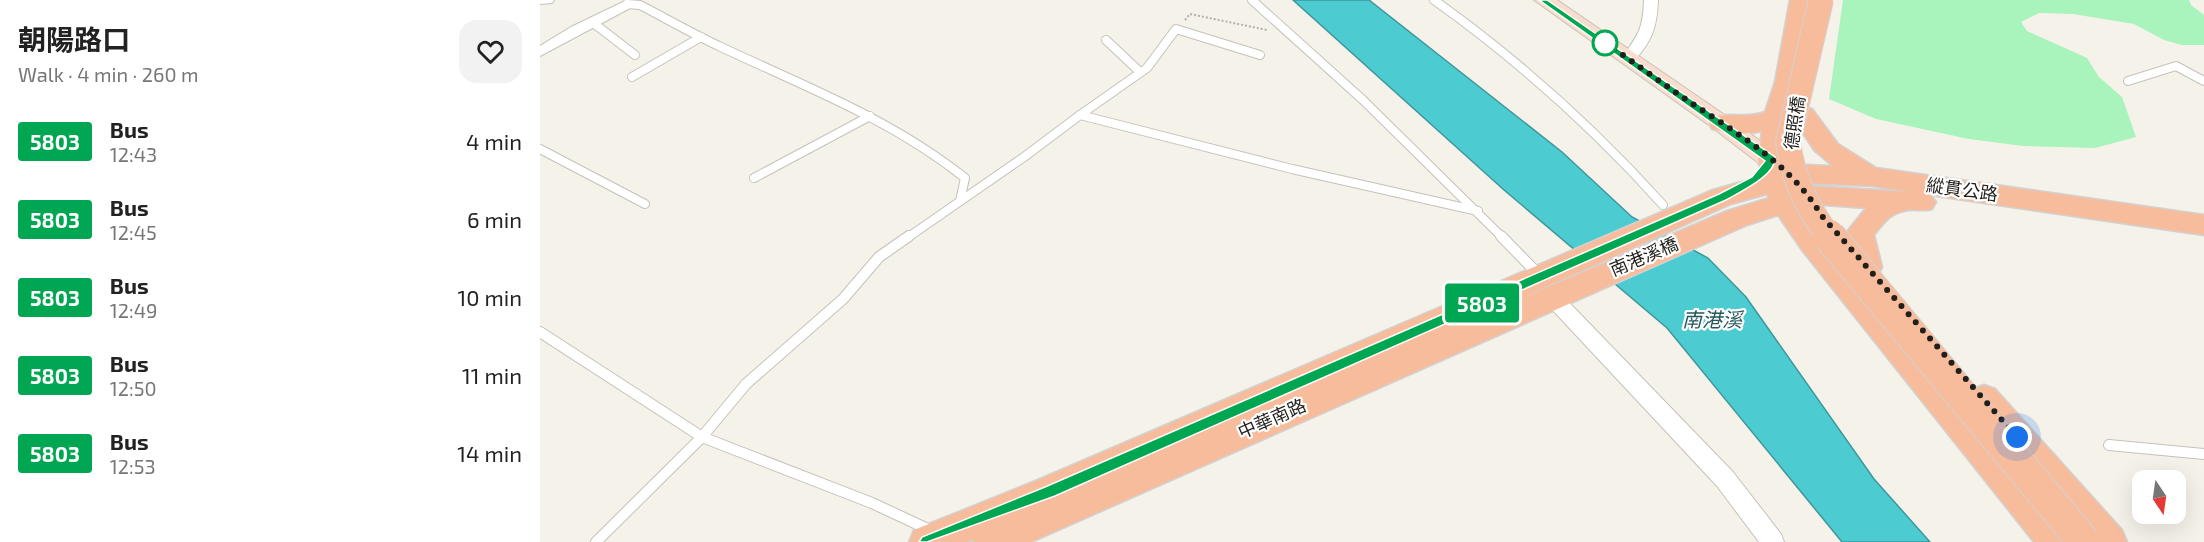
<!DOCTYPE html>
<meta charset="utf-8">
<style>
:root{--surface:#fff;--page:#f2f2f2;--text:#222;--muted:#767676}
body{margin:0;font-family:"Exo 2","Noto Sans TC",sans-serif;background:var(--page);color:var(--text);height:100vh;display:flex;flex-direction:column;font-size:22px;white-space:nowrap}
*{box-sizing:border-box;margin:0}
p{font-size:20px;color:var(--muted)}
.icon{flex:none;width:33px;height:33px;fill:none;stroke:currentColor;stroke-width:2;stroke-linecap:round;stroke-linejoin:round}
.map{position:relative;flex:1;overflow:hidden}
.side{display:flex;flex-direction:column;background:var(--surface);width:540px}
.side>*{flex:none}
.badge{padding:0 12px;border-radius:4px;font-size:21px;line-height:39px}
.needle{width:39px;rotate:167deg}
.fabs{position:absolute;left:1592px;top:470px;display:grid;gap:12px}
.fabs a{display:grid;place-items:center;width:54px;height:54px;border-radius:12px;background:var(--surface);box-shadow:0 6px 24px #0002;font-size:30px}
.you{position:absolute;width:30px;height:30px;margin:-15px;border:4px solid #fff;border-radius:50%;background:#1a73e8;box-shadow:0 0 0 9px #1a73e833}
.map>.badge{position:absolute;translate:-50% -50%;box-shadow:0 0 0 3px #fff}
.round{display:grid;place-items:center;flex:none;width:63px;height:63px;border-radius:18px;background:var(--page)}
.head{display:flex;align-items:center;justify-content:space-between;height:102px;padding:0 18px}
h1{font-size:28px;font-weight:700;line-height:45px}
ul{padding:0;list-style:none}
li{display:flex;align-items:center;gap:18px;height:78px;padding:0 18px}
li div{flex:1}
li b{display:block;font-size:22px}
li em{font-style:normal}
li .badge{min-width:66px;font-weight:700;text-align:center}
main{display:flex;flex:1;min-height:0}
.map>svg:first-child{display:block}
.green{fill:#a9f3bd}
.water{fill:#4ccbd1;stroke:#3f979b;stroke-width:1.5}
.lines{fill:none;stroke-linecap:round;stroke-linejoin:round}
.lane-far1-casing{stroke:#c5c2ba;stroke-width:10}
.lane-casing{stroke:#c5c2ba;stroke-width:12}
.street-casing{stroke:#c5c2ba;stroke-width:2}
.secondary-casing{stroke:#c5c2ba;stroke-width:2}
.primary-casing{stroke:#d2d2d2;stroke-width:3}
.path{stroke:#b3b1aa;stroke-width:2;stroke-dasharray:2 2;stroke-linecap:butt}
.lane-far1{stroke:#fff;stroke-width:8}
.lane{stroke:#fff;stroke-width:10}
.street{fill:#fff;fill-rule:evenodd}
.secondary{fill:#fbddce;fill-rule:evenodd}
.primary{fill:#f7bc9c;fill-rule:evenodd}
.primary-bridge-far1-casing{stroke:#d2d2d2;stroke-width:26;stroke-linecap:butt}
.primary-bridge-casing{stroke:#d2d2d2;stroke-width:34;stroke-linecap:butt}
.primary-bridge-far1{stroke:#f7bc9c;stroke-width:24}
.primary-bridge{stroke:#f7bc9c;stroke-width:32}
.line{fill:#00a651;stroke:#fff;stroke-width:1.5}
.walk{stroke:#201f1c;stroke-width:6;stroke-dasharray:0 10.8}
.stop-dot{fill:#fff;stroke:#00a651;stroke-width:3}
.labels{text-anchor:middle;stroke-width:4.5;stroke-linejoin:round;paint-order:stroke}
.street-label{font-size:18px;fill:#201f1c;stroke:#fff}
.water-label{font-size:20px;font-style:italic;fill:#24595c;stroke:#fff}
</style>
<main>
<section class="side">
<div class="head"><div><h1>朝陽路口</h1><p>Walk · 4 min · 260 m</p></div><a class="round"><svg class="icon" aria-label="heart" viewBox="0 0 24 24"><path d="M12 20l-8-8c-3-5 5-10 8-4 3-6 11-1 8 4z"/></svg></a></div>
<ul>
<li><span class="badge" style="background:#00a651;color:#fff">5803</span><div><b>Bus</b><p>12:43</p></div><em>4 min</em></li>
<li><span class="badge" style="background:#00a651;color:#fff">5803</span><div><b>Bus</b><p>12:45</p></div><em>6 min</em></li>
<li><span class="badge" style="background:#00a651;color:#fff">5803</span><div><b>Bus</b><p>12:49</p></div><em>10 min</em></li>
<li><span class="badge" style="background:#00a651;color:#fff">5803</span><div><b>Bus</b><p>12:50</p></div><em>11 min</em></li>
<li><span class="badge" style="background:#00a651;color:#fff">5803</span><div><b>Bus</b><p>12:53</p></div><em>14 min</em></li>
</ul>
</section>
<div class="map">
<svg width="1664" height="542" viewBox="0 0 1664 542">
<rect width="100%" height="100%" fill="#f5f2ea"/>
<polygon class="green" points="1303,0 1649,0 1651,5 1664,15 1664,45 1642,45 1624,40 1594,24 1533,14 1499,13 1481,22 1487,31 1547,58 1559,77 1582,97 1596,137 1555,148 1483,146 1429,139 1336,119 1289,99"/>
<polygon class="water" points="753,0 829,0 1022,152 1092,217 1168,258 1206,297 1334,479 1390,542 1302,542 1127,328 964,190"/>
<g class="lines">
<defs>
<g id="lane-far1">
<polyline points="712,0 823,100 963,238"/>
<path d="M 894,0 C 978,60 1054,128 1123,205"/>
<path d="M 87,4 L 100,5 C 127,19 153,34 181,47 C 266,87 351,119 425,178 L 420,201"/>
<polyline points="52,22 95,55"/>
<polyline points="566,40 600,72"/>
<polyline points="92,77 161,37"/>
<polyline points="1588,81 1636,66 1664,81"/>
<polyline points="540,115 607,68 636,29 720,55"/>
<polyline points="0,149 105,204"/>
<polyline points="214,178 330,116"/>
<polyline points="367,238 484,157 540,115 752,169 938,211"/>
</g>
<g id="lane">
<polyline points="961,236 1000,276"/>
<polyline points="0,332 162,437 332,503 392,531"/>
<polyline points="1569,445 1664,454"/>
<polyline points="56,542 162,437 206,384 303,299 339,257 369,236"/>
</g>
<g id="street">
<polygon points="0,0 14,0 12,3 0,4"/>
<polygon points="87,0 94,4 92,7 0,56 0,46 31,27"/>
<path d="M 1104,0 L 1118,0 C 1117,28 1112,41 1093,62 L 1083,62 L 1081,59 C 1098,35 1103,30 1104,0 Z"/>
<polygon points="1012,290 1019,292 1193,472 1241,534 1244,542 1219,542 1177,486 1005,302 1003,297 1005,292"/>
</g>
<polygon id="secondary" points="994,0 1017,0 1189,118 1254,166 1258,172 1254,178 1246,180 1238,178 1173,128"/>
<g id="primary">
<path d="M 1250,0 L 1272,0 C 1267,27 1265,56 1258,83 C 1252,110 1238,142 1247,170 L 1265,165 L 1293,166 L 1274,150 L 1251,115 L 1254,109 L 1263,107 L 1272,109 L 1298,144 L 1336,168 L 1664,215 L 1664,235 L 1390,195 L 1396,202 L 1392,209 C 1382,212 1373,208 1364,211 C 1350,213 1342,225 1334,235 L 1342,267 L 1338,275 L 1328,278 L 1318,275 L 1314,267 L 1306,233 L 1326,208 L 1271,204 L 1261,207 L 1282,236 L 1529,530 L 1534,542 L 1494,542 L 1262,250 L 1238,215 L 1207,225 L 491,542 L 433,542 L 434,539 L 428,542 L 369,542 L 374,530 L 498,480 L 1173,190 L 1223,176 L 1218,160 L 1222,131 C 1207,135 1187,133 1172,129 L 1169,123 L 1172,117 C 1190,112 1208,119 1225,112 L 1235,82 ZM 1265,183 L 1333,186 L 1370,192 L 1270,186 L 1253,191 L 1252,187 ZM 1227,194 L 1229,198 L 1187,211 L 968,304 L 1191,204 Z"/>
<polygon points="1444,385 1455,389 1582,530 1587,542 1546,542 1433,409 1428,399 1433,389"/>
</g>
</defs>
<use href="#lane-far1" class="lane-far1-casing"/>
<use href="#lane" class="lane-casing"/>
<use href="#street" class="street-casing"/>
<use href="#secondary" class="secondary-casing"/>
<use href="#primary" class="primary-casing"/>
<polyline class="path" points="645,20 650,14 727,30"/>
<use href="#lane-far1" class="lane-far1"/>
<use href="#lane" class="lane"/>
<use href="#street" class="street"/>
<use href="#secondary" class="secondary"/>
<use href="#primary" class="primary"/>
<defs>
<path id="primary-bridge-far1" d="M 1281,0 L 1248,142 C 1253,179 1267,208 1290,238"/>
<polyline id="primary-bridge" points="1289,236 1544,542"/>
</defs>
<use href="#primary-bridge-far1" class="primary-bridge-far1-casing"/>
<use href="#primary-bridge" class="primary-bridge-casing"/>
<use href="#primary-bridge-far1" class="primary-bridge-far1"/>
<use href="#primary-bridge" class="primary-bridge"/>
</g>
<path class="line" d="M 999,0 L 1007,0 L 1235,157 C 1237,175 1200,192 1186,200 L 515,496 L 387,542 L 379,542 L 382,537 L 505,487 L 1179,194 L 1212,177 L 1225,161 Z"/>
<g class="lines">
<path class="walk" d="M 1065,43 C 1091,60 1116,79 1141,96 C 1191,130 1250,162 1281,215 L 1477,437"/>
</g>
<circle class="stop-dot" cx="1065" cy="43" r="12"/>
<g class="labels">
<g class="street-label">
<text transform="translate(1255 123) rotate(-82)" y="6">德照橋</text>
<text transform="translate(1422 190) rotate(8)" y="6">縱貫公路</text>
<text transform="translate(1104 257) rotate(-23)" y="6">南港溪橋</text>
<text transform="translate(732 419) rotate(-24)" y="6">中華南路</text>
</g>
<g class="water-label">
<text x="1172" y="327">南港溪</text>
</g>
</g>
</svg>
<div class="fabs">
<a><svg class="needle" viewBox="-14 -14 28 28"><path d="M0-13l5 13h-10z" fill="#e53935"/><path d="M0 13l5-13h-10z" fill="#767676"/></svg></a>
</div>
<div class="you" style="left:1477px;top:437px"></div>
<b class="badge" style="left:942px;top:303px;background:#00a651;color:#fff">5803</b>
</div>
</main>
